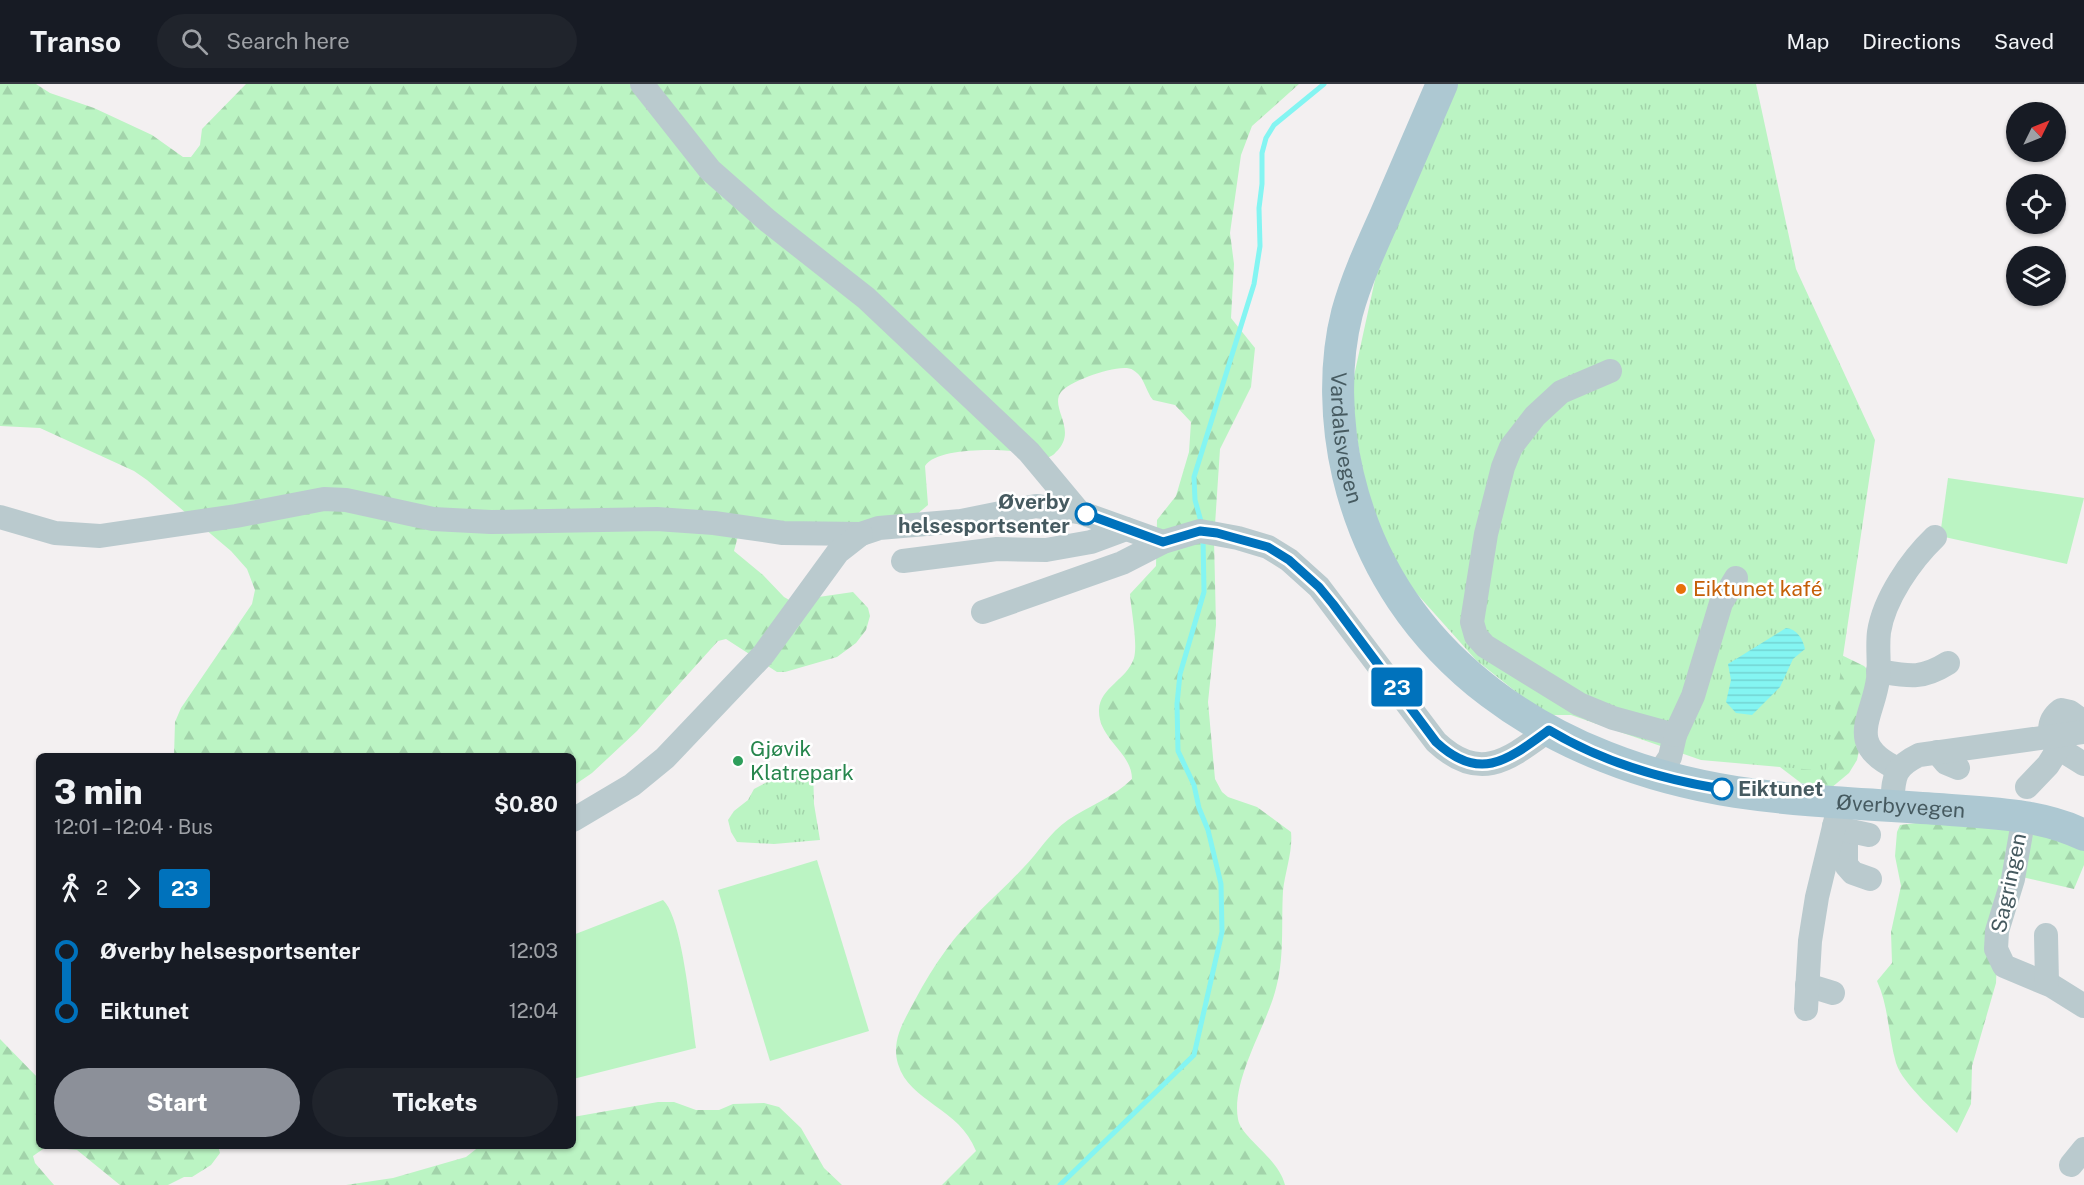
<!DOCTYPE html>
<meta charset="utf-8">
<style>
:root{--surface:#171b24;--page:#20242c;--text:#f1f3f6;--muted:#9ea1a6;--line:#363941;--accent:#8c9099}
body{margin:0;font-family:"Public Sans",sans-serif;background:var(--page);color:var(--text);height:100vh;display:flex;flex-direction:column;font-size:22px;white-space:nowrap}
*{box-sizing:border-box;margin:0}
p{font-size:20px;color:var(--muted)}
.icon{flex:none;width:33px;height:33px;fill:none;stroke:currentColor;stroke-width:2;stroke-linecap:round;stroke-linejoin:round}
.map{position:relative;flex:1;overflow:hidden}
.panel{position:absolute;left:36px;top:669px;width:540px;height:396px;display:flex;flex-direction:column;background:var(--surface);border-radius:9px;box-shadow:0 2px 4px #0004}
.panel>*{flex:none}
.badge{padding:0 12px;border-radius:4px;font-size:21px;line-height:39px}
.needle{width:39px;rotate:47deg}
.fabs{position:absolute;left:2006px;top:18px;display:grid;gap:12px}
.fabs a{display:grid;place-items:center;width:60px;height:60px;border-radius:50%;background:var(--surface);box-shadow:0 2px 4px #0004;font-size:30px}
.map>.badge{position:absolute;translate:-50% -50%;box-shadow:0 0 0 3px #fff}
.legs{display:flex;align-items:center;gap:9px;height:66px;padding:0 18px;font-size:20px}
.legs p{margin-inline-start:auto}
.headline{display:flex;align-items:center;justify-content:space-between;height:102px;padding:0 18px}
h1{font-size:33px;font-weight:800;line-height:45px}
.primary-button{display:flex;gap:12px;margin-top:auto;padding:12px 18px}
.primary-button a{flex:1;height:69px;border-radius:36px;background:var(--accent);color:#fff;font-size:24px;font-weight:800;line-height:69px;text-align:center}
.primary-button a+a{background:var(--page);color:var(--text)}
ul{padding:0 18px;list-style:none}
li{display:flex;align-items:center;gap:21px;height:60px;font-size:22px}
li i{display:grid;place-items:center;width:9px;height:100%;margin:0 8px;background:currentColor}
li i::after{content:'';width:15px;height:15px;margin:-8px;border:4px solid;border-radius:50%;background:var(--surface)}
li p{margin-inline-start:auto}
li:first-child i{background:linear-gradient(#0000 50%,currentColor 0)}
li:last-child i{background:linear-gradient(currentColor 50%,#0000 0)}
header{display:flex;align-items:center;gap:36px;box-sizing:border-box;height:84px;padding:0 30px;background:var(--surface);border-bottom:2px solid var(--line)}
header strong{font-size:28px}
nav{display:flex;gap:33px;margin-inline-start:auto;font-size:21px}
.search{width:420px;height:54px;background:var(--page);display:flex;align-items:center;gap:15px;box-sizing:border-box;padding:0 21px;border-radius:33px;color:var(--muted);font-size:22px}
.map>svg:first-child{display:block}
.grass{fill:#bbf4c3}
.forest{fill:url(#forest-firs)}
.park{fill:url(#park-tufts)}
.water{fill:url(#water-rules)}
.lines{fill:none;stroke-linecap:round;stroke-linejoin:round}
.stream{stroke:#84f5f2;stroke-width:5}
.minor{stroke:#bacace;stroke-width:24}
.major{stroke:#adc8d2;stroke-width:32}
.line-1-casing{stroke:#fff;stroke-width:14}
.line-1{stroke:#0072bc;stroke-width:9}
.stop-1-dot{fill:#fff;stroke:#0072bc;stroke-width:3}
.food-dot{fill:#e8710a;stroke:#fff;stroke-width:2}
.leisure-dot{fill:#2e9e5b;stroke:#fff;stroke-width:2}
.labels{text-anchor:middle;stroke-width:5;stroke-linejoin:round;paint-order:stroke}
.street-label{font-size:21px;fill:#465a60;stroke:#fff}
.stop-label{font-size:21px;font-weight:bold;fill:#465a60;stroke:#fff;text-anchor:end}
.food-label{font-size:21px;fill:#c56008;stroke:#fff;text-anchor:start}
.leisure-label{font-size:21px;fill:#27864d;stroke:#fff;text-anchor:start}
</style>
<header>
<strong>Transo</strong>
<div class="search"><svg class="icon" aria-label="search" viewBox="0 0 24 24"><circle cx="10" cy="10" r="6"/><path d="M15 15l6 6"/></svg>Search here</div>
<nav><a>Map</a><a>Directions</a><a>Saved</a></nav>
</header>
<div class="map">
<svg width="2084" height="1101" viewBox="0 0 2084 1101">
<defs>
<pattern id="forest-firs" width="22" height="20" patternUnits="userSpaceOnUse" patternTransform="scale(1.5)"><rect width="22" height="20" fill="#bbf4c3"/><path d="M5 1l3.5 6h-7zM16 11l3.5 6h-7z" fill="#a2d3aa"/></pattern>
<pattern id="park-tufts" width="24" height="20" patternUnits="userSpaceOnUse" patternTransform="scale(1.5)"><rect width="24" height="20" fill="#bbf4c3"/><path d="M3 7l-1-3M5 7V3M7 7l1-3M15 17l-1-3M17 17v-4M19 17l1-3" fill="none" stroke="#a2d3aa"/></pattern>
<pattern id="water-rules" width="6" height="5" patternUnits="userSpaceOnUse" patternTransform="scale(1.5)"><rect width="6" height="5" fill="#84f5f2"/><path d="M0 2.5h6" fill="none" stroke="#73d4d2"/></pattern>
</defs>
<rect width="100%" height="100%" fill="#f3f0f1"/>
<g class="grass">
<polygon points="1948,394 2084,414 2067,480 1940,452"/>
<polygon points="817,776 869,947 770,977 718,806"/>
<path d="M 663,816 C 683,834 691,933 696,964 L 573,995 L 573,851 Z"/>
</g>
<g class="forest">
<path d="M 0,0 L 36,0 L 50,9 L 94,24 L 152,51 L 183,73 L 191,73 L 200,61 L 202,45 L 246,0 L 1299,0 L 1252,42 L 1241,71 L 1230,149 L 1234,180 L 1231,234 L 1255,264 L 1251,303 L 1220,365 L 1214,456 L 1216,541 L 1208,618 L 1215,695 L 1222,708 L 1228,713 L 1257,723 L 1291,748 C 1293,767 1285,788 1283,807 C 1281,841 1285,875 1275,908 C 1265,944 1231,997 1238,1035 C 1241,1054 1278,1073 1285,1101 L 942,1101 L 976,1067 C 959,1023 910,1019 898,980 C 891,956 904,937 915,916 C 924,899 934,882 946,866 C 968,835 998,811 1024,783 C 1039,768 1049,749 1068,736 C 1090,721 1113,714 1132,695 C 1132,668 1098,655 1099,626 C 1100,603 1127,596 1134,574 C 1138,559 1131,526 1130,510 L 1156,482 L 1157,436 L 1176,412 L 1189,368 L 1191,338 L 1175,321 L 1153,316 C 1145,306 1145,293 1133,286 C 1121,278 1070,297 1061,308 C 1049,324 1079,346 1056,368 C 1053,372 1049,374 1044,373 C 1037,373 1029,368 1022,368 C 1000,365 937,363 925,382 L 928,421 L 910,436 L 738,452 L 734,467 L 763,491 L 784,513 L 791,517 L 853,508 L 868,524 L 870,532 L 866,546 L 856,559 L 837,573 L 785,588 L 777,588 L 726,555 L 718,557 L 637,647 L 592,689 L 573,702 L 573,672 L 174,672 L 175,638 L 181,624 L 252,520 L 255,506 L 247,485 L 231,467 L 147,396 L 134,387 L 40,344 L 0,342 Z"/>
<polygon points="1829,565 1864,582 1875,593 1857,676 1849,689 1831,704 1801,699 1776,680"/>
<path d="M 1975,732 L 2077,762 L 2084,767 L 2084,781 L 2074,805 L 2022,793 L 1998,853 L 1996,899 L 1972,982 L 1971,1020 L 1957,1049 C 1940,1032 1903,1001 1896,979 C 1888,951 1889,923 1877,897 L 1892,879 L 1891,848 L 1901,802 L 1895,772 L 1897,748 L 1900,741 Z"/>
<polygon points="0,955 39,995 39,1062 218,1062 220,1069 211,1081 192,1093 184,1093 168,1101 120,1101 77,1066 46,1063 33,1072 35,1079 54,1101 0,1101"/>
<polygon points="658,1018 674,1018 696,1026 719,1026 733,1020 764,1019 779,1023 801,1044 824,1084 842,1101 346,1101 393,1094 466,1073 480,1062 573,1062 573,1033"/>
</g>
<g class="park">
<polygon points="1457,0 1756,0 1796,185 1875,356 1826,687 1701,676 1571,631 1545,631 1476,576 1401,492 1368,422 1350,310 1380,173"/>
<polygon points="813,683 814,720 820,756 774,760 737,758 731,748 728,736 734,727 748,716 754,705 773,695"/>
</g>
<path class="water" d="M 1786,544 C 1797,545 1803,555 1805,565 L 1793,575 L 1780,603 L 1752,631 L 1736,629 L 1726,618 L 1731,596 L 1728,580 Z"/>
<g class="lines">
<g class="stream">
<polyline points="1202,441 1195,416 1194,393 1254,200 1260,162 1259,124 1262,100 1262,69 1266,54 1274,41 1324,0"/>
<polyline points="1060,1101 1194,971 1222,848 1221,800 1208,746 1199,724 1194,701 1178,667 1177,620 1180,590 1204,508 1203,453"/>
</g>
<g class="minor">
<polyline points="642,0 710,86 768,137 866,214 1029,368 1079,428 1163,458"/>
<polyline points="1610,287 1561,308 1535,332 1511,363 1503,383 1486,450 1472,538 1476,552 1485,562 1579,620 1613,634 1675,651 1670,673 1658,691"/>
<polyline points="0,433 55,449 100,452 236,432 324,415 346,416 433,435 491,438 657,435 714,439 783,449 861,450 879,444 961,437 1036,422 1079,428"/>
<polyline points="903,477 997,465 1046,466 1091,458 1126,445"/>
<path d="M 983,528 L 1122,479 L 1163,458 L 1200,447 L 1238,454 L 1268,463 L 1289,476 L 1319,503 L 1436,658 C 1480,699 1508,676 1549,646"/>
<path d="M 1878,587 C 1908,592 1921,596 1948,579"/>
<path d="M 2084,638 L 2070,628 L 2061,626 C 2048,636 2048,648 2055,662 L 2084,680"/>
<polyline points="1675,651 1693,612 1721,519 1736,494"/>
<polyline points="1937,668 1946,679 1958,684"/>
<path d="M 1898,685 C 1844,660 1873,634 1878,595 C 1880,580 1877,564 1879,548 C 1884,515 1911,476 1935,453"/>
<polyline points="2027,703 2048,681 2058,665"/>
<path d="M 1892,722 C 1894,694 1892,684 1919,671 L 2084,648"/>
<polyline points="2024,732 2013,795 1997,847 1996,865 2004,882 2052,902 2084,922"/>
<polyline points="573,736 632,701 665,674 763,571 838,468 861,450"/>
<polyline points="1834,742 1846,746 1846,781 1853,789 1870,795"/>
<polyline points="1846,746 1869,751"/>
<polyline points="2046,851 2047,899"/>
<polyline points="1807,901 1833,909"/>
<polyline points="1806,925 1810,857 1817,813 1840,718"/>
<polyline points="2071,1081 2084,1065"/>
</g>
<path class="major" id="s1" d="M 1442,0 C 1423,44 1404,88 1385,132 C 1371,163 1356,196 1347,229 C 1334,280 1336,340 1348,391 C 1392,578 1556,680 1736,708 C 1803,718 1870,720 1938,725 C 1987,729 2039,729 2084,751"/>
</g>
<g class="lines">
<defs>
<path id="line-1" d="M 1086,430 L 1163,458 L 1200,447 L 1217,449 L 1268,463 L 1289,476 L 1319,503 L 1333,520 L 1436,658 C 1480,699 1508,676 1549,646 C 1602,678 1660,695 1722,705"/>
</defs>
<use href="#line-1" class="line-1-casing"/>
<use href="#line-1" class="line-1"/>
</g>
<g class="stop-1-dot">
<circle cx="1086" cy="430" r="10"/>
<circle cx="1722" cy="705" r="10"/>
</g>
<circle class="food-dot" cx="1681" cy="505" r="6"/>
<circle class="leisure-dot" cx="738" cy="677" r="6"/>
<g class="labels">
<g class="street-label">
<text dy="7" stroke="none"><textPath href="#s1" startOffset="374">Vardalsvegen</textPath></text>
<text dy="7" stroke="none"><textPath href="#s1" startOffset="1110">Øverbyvegen</textPath></text>
<text transform="translate(2009 799) rotate(-78)" y="7">Sagringen</text>
</g>
<g class="stop-label">
<text x="1070" y="425">Øverby<tspan x="1070" dy="24">helsesportsenter</tspan></text>
<text x="1738" y="712" text-anchor="start">Eiktunet</text>
</g>
<g class="food-label">
<text x="1693" y="512">Eiktunet kafé</text>
</g>
<g class="leisure-label">
<text x="750" y="672">Gjøvik<tspan x="750" dy="24">Klatrepark</tspan></text>
</g>
</g>
</svg>
<div class="fabs">
<a><svg class="needle" viewBox="-14 -14 28 28"><path d="M0-13l5 13h-10z" fill="#e53935"/><path d="M0 13l5-13h-10z" fill="#9ea1a6"/></svg></a>
<a><svg class="icon" aria-label="locate" viewBox="0 0 24 24"><circle cx="12" cy="12" r="6"/><path d="M12 2v4M12 18v4M2 12h4M18 12h4"/></svg></a>
<a><svg class="icon" aria-label="layers" viewBox="0 0 24 24"><path d="M12 4l9 5-9 5-9-5zM3 14l9 5 9-5"/></svg></a>
</div>
<b class="badge" style="left:1397px;top:603px;background:#0072bc;color:#fff">23</b>
<section class="panel">
<div class="headline"><div><h1>3 min</h1><p>12:01 – 12:04 · Bus</p></div><b>$0.80</b></div>
<div class="legs"><svg class="icon" aria-label="walk" viewBox="0 0 24 24"><circle cx="13" cy="4" r="2"/><path d="M13 8l-2 6 4 7M11 14l-3 7M7 12l3-4h3l4 4"/></svg>2<svg class="icon" aria-label="forward" viewBox="0 0 24 24"><path d="M9 5l7 7-7 7"/></svg><b class="badge" style="background:#0072bc;color:#fff">23</b></div>
<ul>
<li><i style="color:#0072bc"></i><b>Øverby helsesportsenter</b><p>12:03</p></li>
<li><i style="color:#0072bc"></i><b>Eiktunet</b><p>12:04</p></li>
</ul>
<div class="primary-button"><a>Start</a><a>Tickets</a></div>
</section>
</div>
